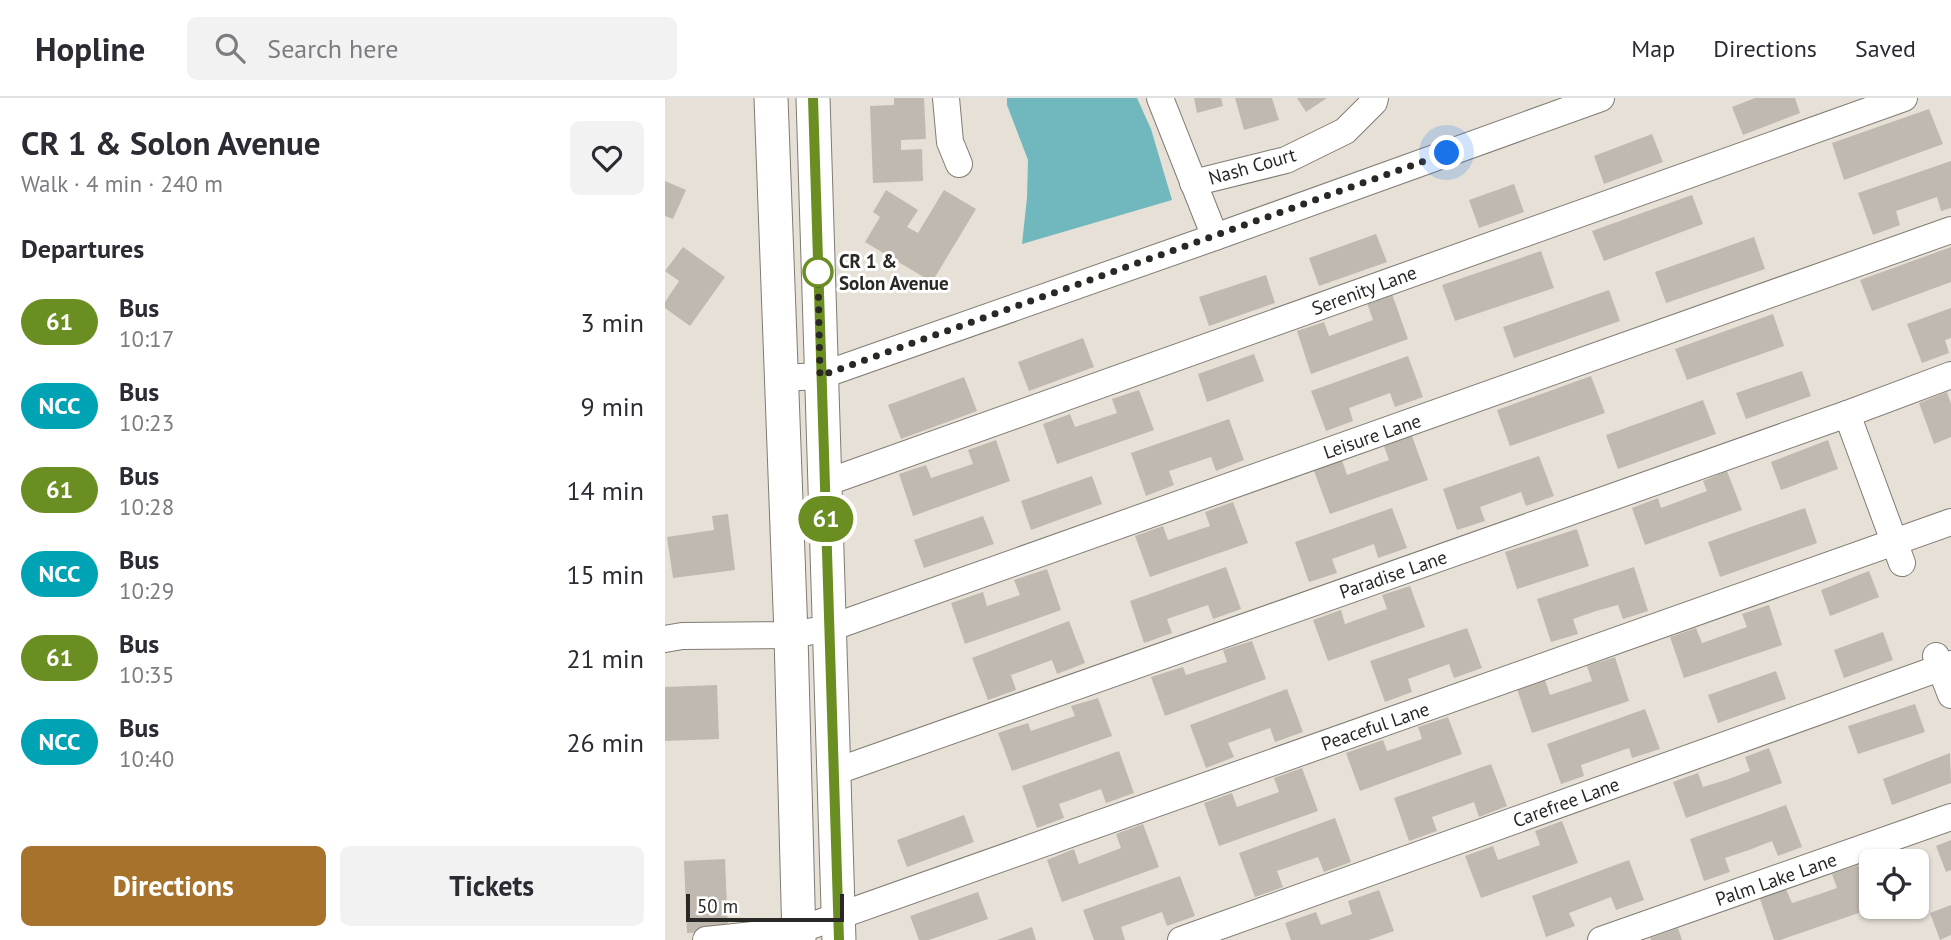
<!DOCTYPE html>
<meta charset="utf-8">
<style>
:root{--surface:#fff;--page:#f2f2f3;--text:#2b2b33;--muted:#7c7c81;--line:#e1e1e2;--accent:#a7732c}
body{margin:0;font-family:"PT Sans",sans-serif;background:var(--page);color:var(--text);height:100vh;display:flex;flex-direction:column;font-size:26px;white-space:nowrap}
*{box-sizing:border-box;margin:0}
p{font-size:23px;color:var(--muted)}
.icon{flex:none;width:38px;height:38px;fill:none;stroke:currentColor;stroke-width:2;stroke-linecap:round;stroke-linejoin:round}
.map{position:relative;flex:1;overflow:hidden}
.panel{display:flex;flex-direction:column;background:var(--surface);width:665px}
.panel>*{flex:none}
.badge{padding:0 14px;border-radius:23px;font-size:24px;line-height:46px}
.fabs{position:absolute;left:1194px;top:751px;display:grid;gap:14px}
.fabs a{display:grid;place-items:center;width:70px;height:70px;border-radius:10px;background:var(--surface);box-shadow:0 2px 5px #0004;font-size:35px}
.scale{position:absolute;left:21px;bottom:18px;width:158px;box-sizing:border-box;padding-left:7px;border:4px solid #2a2825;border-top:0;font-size:19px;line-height:24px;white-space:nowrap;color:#2a2825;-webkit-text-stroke:5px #fff;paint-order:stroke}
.you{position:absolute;width:35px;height:35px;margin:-18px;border:5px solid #fff;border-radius:50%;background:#1a73e8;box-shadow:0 0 0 10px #1a73e833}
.map>.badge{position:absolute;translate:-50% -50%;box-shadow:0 0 0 4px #fff}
h2{padding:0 21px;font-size:26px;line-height:63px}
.round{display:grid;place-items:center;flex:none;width:74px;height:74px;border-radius:10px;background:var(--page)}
.headline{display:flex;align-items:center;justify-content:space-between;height:119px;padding:0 21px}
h1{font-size:33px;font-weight:700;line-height:52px}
.cta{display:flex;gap:14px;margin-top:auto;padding:14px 21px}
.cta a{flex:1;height:80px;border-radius:10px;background:var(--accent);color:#fff;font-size:28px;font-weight:700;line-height:80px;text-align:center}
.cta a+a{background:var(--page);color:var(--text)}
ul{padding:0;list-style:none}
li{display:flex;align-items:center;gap:21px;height:84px;padding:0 21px}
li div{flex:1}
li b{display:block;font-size:26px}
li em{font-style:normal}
li .badge{min-width:77px;font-weight:700;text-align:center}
header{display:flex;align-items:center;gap:42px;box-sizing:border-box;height:98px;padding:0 35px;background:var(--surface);border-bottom:2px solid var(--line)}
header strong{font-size:33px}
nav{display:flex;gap:38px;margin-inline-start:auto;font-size:24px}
.search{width:490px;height:63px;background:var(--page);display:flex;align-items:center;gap:18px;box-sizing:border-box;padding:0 24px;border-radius:10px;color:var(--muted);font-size:26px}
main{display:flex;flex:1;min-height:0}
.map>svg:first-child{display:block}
.water{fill:#71b8be}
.building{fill:#bfb9b0}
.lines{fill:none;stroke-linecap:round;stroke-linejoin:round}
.minor-casing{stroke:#807b72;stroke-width:28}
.major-casing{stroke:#807b72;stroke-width:35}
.minor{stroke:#fff;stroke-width:26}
.major{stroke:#fff;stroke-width:33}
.line-casing{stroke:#fff;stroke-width:16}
.line{stroke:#6b8e23;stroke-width:10}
.walk{stroke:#2a2825;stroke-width:7;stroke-dasharray:0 12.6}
.stop-dot{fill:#fff;stroke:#6b8e23;stroke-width:3.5}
.labels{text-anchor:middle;stroke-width:6;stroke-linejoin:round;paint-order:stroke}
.street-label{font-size:19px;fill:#2a2825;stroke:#fff}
.stop-label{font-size:19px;font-weight:bold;fill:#2a2825;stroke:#fff;text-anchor:start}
</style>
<header>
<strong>Hopline</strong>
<div class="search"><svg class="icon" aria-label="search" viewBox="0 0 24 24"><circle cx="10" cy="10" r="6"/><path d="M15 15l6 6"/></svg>Search here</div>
<nav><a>Map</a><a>Directions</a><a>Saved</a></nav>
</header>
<main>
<section class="panel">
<div class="headline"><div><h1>CR 1 &amp; Solon Avenue</h1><p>Walk · 4 min · 240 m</p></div><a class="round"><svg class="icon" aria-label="heart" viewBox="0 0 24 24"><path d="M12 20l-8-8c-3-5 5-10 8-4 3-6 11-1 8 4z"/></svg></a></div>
<h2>Departures</h2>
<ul>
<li><span class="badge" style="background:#6b8e23;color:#fff">61</span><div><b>Bus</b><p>10:17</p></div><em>3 min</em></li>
<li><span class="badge" style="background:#00a3b4;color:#fff">NCC</span><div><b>Bus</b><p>10:23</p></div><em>9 min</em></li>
<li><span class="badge" style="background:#6b8e23;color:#fff">61</span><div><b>Bus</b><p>10:28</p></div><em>14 min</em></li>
<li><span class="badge" style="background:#00a3b4;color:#fff">NCC</span><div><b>Bus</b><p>10:29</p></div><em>15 min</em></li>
<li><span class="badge" style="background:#6b8e23;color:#fff">61</span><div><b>Bus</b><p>10:35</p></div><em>21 min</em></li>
<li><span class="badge" style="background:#00a3b4;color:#fff">NCC</span><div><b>Bus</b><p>10:40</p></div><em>26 min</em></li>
</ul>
<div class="cta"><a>Directions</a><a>Tickets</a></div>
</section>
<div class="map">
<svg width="1286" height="842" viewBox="0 0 1286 842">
<rect width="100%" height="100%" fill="#e6e0d7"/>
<polygon class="water" points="342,0 472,0 486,31 507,102 357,146 362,100 363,62 342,7"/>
<g class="building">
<polygon points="229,0 259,0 261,41 236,42 236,52 257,51 258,83 208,85 205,8 229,7"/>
<polygon points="529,0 556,0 558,8 532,15"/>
<polygon points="570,0 607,0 614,22 579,32"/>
<polygon points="632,0 662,0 641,14"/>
<polygon points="1090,0 1130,0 1135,15 1078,37 1067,9"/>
<polygon points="1264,11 1278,46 1179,82 1167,45"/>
<polygon points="987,36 998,64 939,86 929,58"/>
<polygon points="1286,63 1286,110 1276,113 1272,99 1231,113 1235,127 1208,137 1193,95"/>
<polygon points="0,83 21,92 8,121 0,118"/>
<polygon points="849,86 859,114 814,130 804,102"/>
<polygon points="221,92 253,112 242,129 253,135 279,92 311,111 267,184 200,144 215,119 208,114"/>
<polygon points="1027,97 1038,126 939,163 927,133"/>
<polygon points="711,136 722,164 654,188 644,160"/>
<polygon points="1089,139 1100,171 1001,205 990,174"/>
<polygon points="18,149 60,179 25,228 0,210 0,204 14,183 0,173"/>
<polygon points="1286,149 1286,184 1207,213 1195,182"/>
<polygon points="876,153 889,190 790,223 777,187"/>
<polygon points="601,177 610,205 544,228 534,199"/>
<polygon points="944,192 955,223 849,260 838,229"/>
<polygon points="727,196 743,241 646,276 632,233 659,224 664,238 708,222 702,205"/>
<polygon points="1286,210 1286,240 1280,242 1284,255 1257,265 1242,226"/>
<polygon points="1108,216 1119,248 1022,282 1010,251"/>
<polygon points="418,240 429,269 364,293 353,264"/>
<polygon points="589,256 599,283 542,304 533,276"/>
<polygon points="743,258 758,299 730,309 725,295 684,310 688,323 661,333 646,293"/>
<polygon points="1137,273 1146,298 1081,321 1071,295"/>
<polygon points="926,278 940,315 845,348 832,312"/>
<polygon points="299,279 312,313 236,341 223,307"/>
<polygon points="474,292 489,332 392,366 378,326 405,316 410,329 452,315 447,301"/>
<polygon points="1282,294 1286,306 1286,339 1269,346 1254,305"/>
<polygon points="1038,302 1051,336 953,371 941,337"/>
<polygon points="564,321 579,362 551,373 546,359 504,373 509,387 481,398 466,355"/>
<polygon points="747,338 763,382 665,416 649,373 677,362 682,377 724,362 719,348"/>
<polygon points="331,342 345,383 248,418 234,376 261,367 266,380 308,366 303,352"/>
<polygon points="1163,342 1173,371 1116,392 1106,364"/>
<polygon points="874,358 889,398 861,408 856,394 815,409 820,423 792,432 778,391"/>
<polygon points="1062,373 1077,412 980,447 967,410 993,400 996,410 1042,393 1038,383"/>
<polygon points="427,378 437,406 366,432 356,403"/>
<polygon points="568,404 583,445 485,479 470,438 498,428 503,442 545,428 540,414"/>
<polygon points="727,410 742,450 713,460 709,446 667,461 672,475 644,484 630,444"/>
<polygon points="1140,410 1152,445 1055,479 1043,444"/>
<polygon points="63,416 70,472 8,480 2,439 49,432 47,418"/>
<polygon points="318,418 329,446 259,470 249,442"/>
<polygon points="912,431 924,468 852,491 840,454"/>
<polygon points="561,469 576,511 548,521 543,507 502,521 507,535 479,545 465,503"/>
<polygon points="969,469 983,513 958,521 953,507 931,513 908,521 913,536 886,544 872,501"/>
<polygon points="382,471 396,512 300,546 286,505 318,494 322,508 355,497 349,482"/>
<polygon points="1204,473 1214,499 1165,518 1156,492"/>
<polygon points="745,488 760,529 663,563 648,522 676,512 680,526 722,511 717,497"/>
<polygon points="1104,507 1117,547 1019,580 1005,539 1031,530 1037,545 1082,529 1077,516"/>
<polygon points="404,523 420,565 392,576 387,562 346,577 351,592 323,602 307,560"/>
<polygon points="802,530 817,570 789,580 784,566 743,581 747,594 720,604 705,563"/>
<polygon points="1218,534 1228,562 1179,580 1169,552"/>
<polygon points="587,543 601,581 500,618 486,579 518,569 521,577 562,564 558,552"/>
<polygon points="950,559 964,603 867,635 852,591 880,582 885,597 927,583 922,568"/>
<polygon points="1111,573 1121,601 1053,625 1043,597"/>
<polygon points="52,587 54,641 0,643 0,589"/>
<polygon points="622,591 638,634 610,644 605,630 563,645 569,659 541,670 525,627"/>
<polygon points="433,600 447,638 347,673 333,635 363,625 366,633 410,618 406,608"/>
<polygon points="1250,606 1260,634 1193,656 1183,628"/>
<polygon points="980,611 995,651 967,660 964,650 916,667 919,678 896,686 882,646"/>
<polygon points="783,619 797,656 695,693 681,655 718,642 722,653 757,641 753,629"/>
<polygon points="1104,650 1117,685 1021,720 1008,684 1033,675 1038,689 1061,682 1085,673 1080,659"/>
<polygon points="454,653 469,695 441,705 436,691 394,706 399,720 372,730 357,688"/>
<polygon points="1285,655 1286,685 1227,707 1218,681"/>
<polygon points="826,666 842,708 814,719 809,704 767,719 772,733 744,743 729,700"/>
<polygon points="637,670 653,713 554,748 539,705 567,695 572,709 614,694 609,680"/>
<polygon points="1121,707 1137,749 1113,758 1107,743 1084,752 1060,760 1065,774 1039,783 1025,741"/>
<polygon points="299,717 309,744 242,769 232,742"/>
<polygon points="670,720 686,764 659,774 653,759 612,773 618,789 590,799 574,755"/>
<polygon points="897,723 913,765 816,800 800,758 828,748 833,762 875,747 870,733"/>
<polygon points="478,726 494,769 397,804 382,762 409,751 414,766 456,750 451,736"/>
<polygon points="1286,742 1286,772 1281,774 1271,748"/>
<polygon points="60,761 63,833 22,835 19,763"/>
<polygon points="964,762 979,802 951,812 946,799 904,815 910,828 881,839 867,798"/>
<polygon points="1193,767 1206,803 1206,808 1211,809 1115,842 1109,842 1095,801 1121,791 1127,805 1149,798 1172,790 1167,776"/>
<polygon points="515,778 530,818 502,828 497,814 456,829 460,842 429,842 418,812"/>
<polygon points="714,792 729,833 704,842 626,842 620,825 651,814 656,827 687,816 683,803"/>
<polygon points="313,794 323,821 264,842 254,842 245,818"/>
<polygon points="1286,807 1286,837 1275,842 1265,815"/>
<polygon points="367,829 371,842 332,842"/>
<polygon points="1013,830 1017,842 986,842 985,840"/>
</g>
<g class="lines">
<defs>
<g id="minor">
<polyline points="281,0 285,44 294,66"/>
<polyline points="495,0 550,139"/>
<polyline points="528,85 621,62 680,33 709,4 710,0"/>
<polyline points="116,280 155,278 550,139 936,0"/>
<polyline points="1182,316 1237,465"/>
<polyline points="160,385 1239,0"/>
<polyline points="0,541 17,538 126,537 165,530 1286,132"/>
<polyline points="1271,558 1286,597"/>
<polyline points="169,674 1182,316 1286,277"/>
<polyline points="41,842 134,832 1286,424"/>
<polyline points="516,842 1286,566"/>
<polyline points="936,842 1286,719"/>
</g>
<g id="major">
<polyline points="106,0 126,537 134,842"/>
<polyline points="148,0 174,842"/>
</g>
</defs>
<use href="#minor" class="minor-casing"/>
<use href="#major" class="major-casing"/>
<use href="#minor" class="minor"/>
<use href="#major" class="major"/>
</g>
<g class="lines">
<defs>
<polyline id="line" points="148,0 174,842"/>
</defs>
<use href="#line" class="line-casing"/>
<use href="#line" class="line"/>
<polyline class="walk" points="153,174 155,278 782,55"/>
</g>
<circle class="stop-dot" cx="153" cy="174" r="14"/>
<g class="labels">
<g class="street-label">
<text transform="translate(587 68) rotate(-16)" y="7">Nash Court</text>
<text transform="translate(699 192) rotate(-20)" y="7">Serenity Lane</text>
<text transform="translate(707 338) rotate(-19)" y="7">Leisure Lane</text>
<text transform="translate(728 476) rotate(-19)" y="7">Paradise Lane</text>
<text transform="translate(710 628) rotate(-19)" y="7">Peaceful Lane</text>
<text transform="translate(901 704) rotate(-20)" y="7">Carefree Lane</text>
<text transform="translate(1111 781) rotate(-19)" y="7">Palm Lake Lane</text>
</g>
<g class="stop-label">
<text x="174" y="170">CR 1 &amp;<tspan x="174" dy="22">Solon Avenue</tspan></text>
</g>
</g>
</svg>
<div class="fabs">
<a><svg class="icon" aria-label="locate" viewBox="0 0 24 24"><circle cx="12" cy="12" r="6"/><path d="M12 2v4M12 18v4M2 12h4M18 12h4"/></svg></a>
</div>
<div class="scale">50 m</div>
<div class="you" style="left:782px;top:55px"></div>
<b class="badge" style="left:161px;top:421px;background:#6b8e23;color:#fff">61</b>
</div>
</main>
